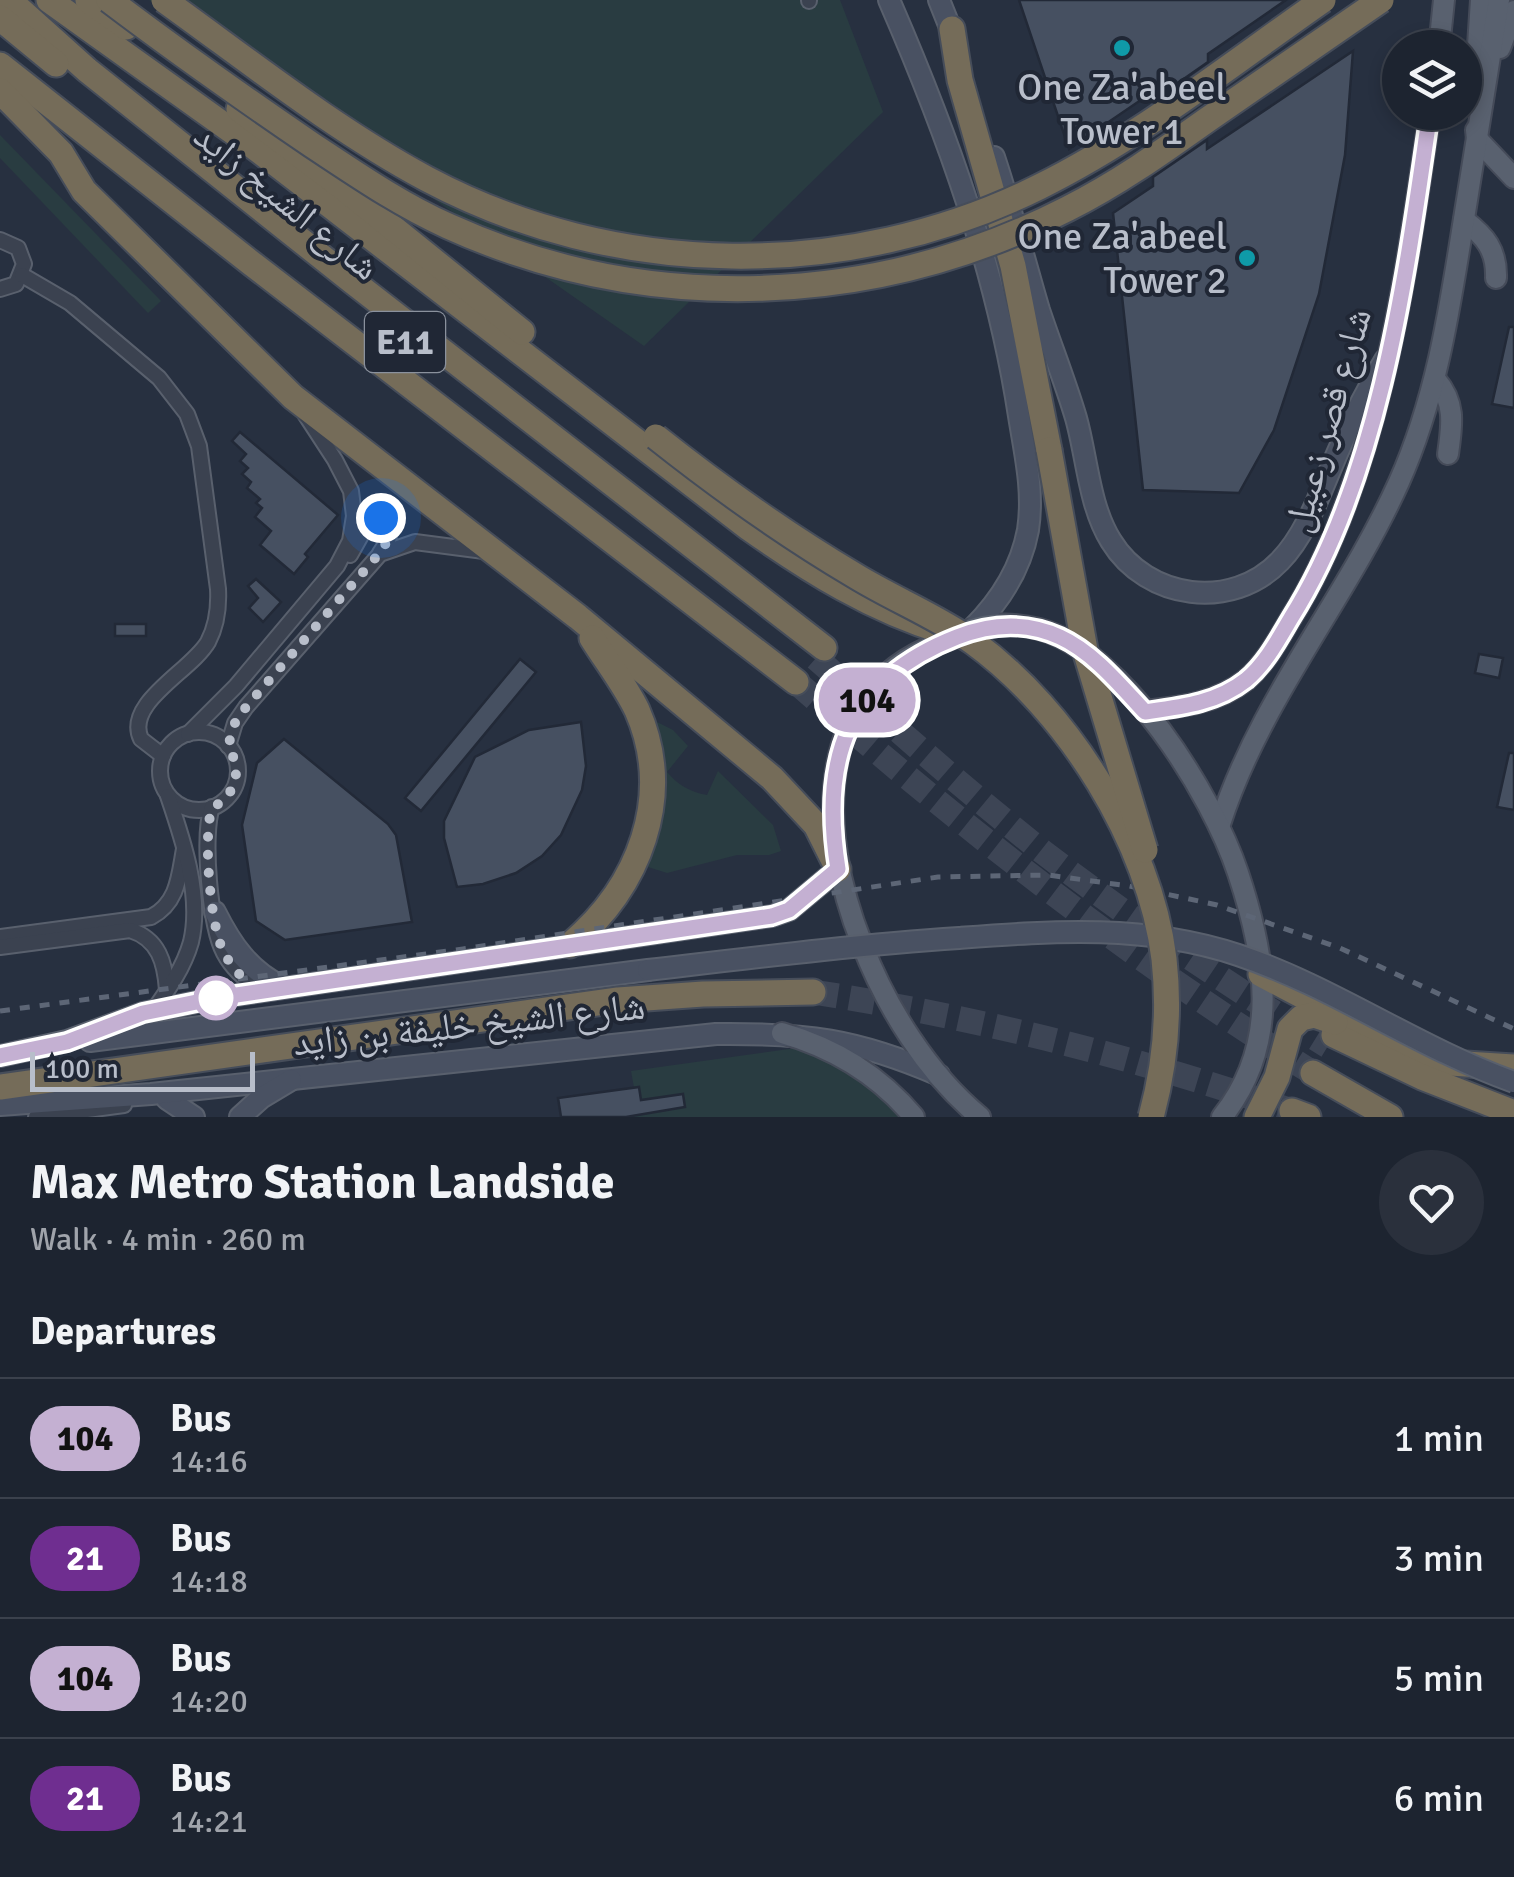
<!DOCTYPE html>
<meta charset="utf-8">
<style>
:root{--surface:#1d2430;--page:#2a303c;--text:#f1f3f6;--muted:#a0a4ab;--line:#3b414c}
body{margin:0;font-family:Signika,"Noto Naskh Arabic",sans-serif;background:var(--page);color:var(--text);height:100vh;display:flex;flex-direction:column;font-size:38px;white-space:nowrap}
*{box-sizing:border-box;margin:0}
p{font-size:32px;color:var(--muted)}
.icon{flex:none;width:55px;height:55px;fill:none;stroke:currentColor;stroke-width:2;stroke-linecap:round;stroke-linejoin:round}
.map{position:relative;height:1117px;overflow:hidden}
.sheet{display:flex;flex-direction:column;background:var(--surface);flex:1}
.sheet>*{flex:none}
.badge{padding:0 20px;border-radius:32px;font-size:35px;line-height:65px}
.buttons{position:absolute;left:1382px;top:30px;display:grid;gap:20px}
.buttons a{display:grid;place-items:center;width:100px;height:100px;border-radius:50%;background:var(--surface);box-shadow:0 5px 15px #0003,0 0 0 2px var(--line);font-size:50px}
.scale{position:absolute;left:30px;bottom:25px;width:225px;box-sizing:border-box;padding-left:10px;border:5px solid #b8beca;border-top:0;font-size:28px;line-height:35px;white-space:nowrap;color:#b8beca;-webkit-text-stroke:8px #202735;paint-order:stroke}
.you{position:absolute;width:50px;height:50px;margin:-25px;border:8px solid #fff;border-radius:50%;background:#1a73e8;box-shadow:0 0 0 15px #1a73e833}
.map>.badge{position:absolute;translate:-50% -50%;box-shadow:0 0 0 5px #fff}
h2{padding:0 30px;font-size:38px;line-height:90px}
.round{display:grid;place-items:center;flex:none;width:105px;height:105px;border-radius:52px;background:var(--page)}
.overview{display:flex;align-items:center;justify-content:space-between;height:170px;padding:0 30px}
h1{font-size:48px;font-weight:800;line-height:75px}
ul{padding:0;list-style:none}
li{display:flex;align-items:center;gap:30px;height:120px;padding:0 30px;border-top:2px solid var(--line)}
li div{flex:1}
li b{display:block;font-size:38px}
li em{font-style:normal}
li .badge{min-width:110px;font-weight:700;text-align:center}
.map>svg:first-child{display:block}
.green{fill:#293c41}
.building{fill:#465061;stroke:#222937;stroke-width:2.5}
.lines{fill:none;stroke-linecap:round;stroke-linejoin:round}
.highway-tunnel{stroke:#3d4555;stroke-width:25;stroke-dasharray:25 12;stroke-linecap:butt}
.street-casing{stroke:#59606d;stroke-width:18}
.secondary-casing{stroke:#59606d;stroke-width:24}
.primary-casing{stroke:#454b59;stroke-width:24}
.highway-casing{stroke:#464d5a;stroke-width:29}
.street{stroke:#3b4250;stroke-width:14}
.secondary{stroke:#495162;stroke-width:20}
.primary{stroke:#59616f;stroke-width:20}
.highway{stroke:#756c59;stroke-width:25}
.rail{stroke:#5d6676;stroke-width:5;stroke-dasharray:10 10;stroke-linecap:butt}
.secondary-bridge-casing{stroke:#59606d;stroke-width:24;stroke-linecap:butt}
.highway-bridge-casing{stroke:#464d5a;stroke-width:29;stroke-linecap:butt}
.secondary-bridge{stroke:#495162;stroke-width:20}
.highway-bridge{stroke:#756c59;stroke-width:25}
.line-casing{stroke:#fff;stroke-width:22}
.line{stroke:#c4b0d2;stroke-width:15}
.walk{stroke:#b8beca;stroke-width:10;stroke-dasharray:0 18}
.culture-dot{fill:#0f9aa8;stroke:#202735;stroke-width:4}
.stop-dot{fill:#fff;stroke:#c4b0d2;stroke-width:5}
.labels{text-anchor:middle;stroke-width:8;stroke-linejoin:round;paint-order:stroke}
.shield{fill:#202735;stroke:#8a919d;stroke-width:2.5}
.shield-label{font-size:35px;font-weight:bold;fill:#b8beca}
.poi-label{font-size:38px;fill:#b8beca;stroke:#202735}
.street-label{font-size:38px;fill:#b8beca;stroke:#202735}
</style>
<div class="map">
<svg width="1514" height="1117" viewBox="0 0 1514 1117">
<rect width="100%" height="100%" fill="#273040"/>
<g class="green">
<polygon points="149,0 840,0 883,112 644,346"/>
<polygon points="0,135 161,301 148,313 0,158"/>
<path d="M 649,718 L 673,730 L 688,746 L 667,772 C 678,785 690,792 707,795 L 718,771 L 773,825 L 781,851 L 769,855 L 737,855 L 667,873 L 648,867 L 661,812 Z"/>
<path d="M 803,1047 C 845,1062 869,1086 900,1117 L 623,1117 L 637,1104 L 631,1071 Z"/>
</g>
<g class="building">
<polygon points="1019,0 1286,0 1208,54 1208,62 1175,85 1154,100 1154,91 1069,149"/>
<polygon points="1353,51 1345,155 1319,294 1274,430 1239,493 1143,490 1113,213 1153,186 1153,177 1207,140 1207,149"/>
<polygon points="1509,327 1514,327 1514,408 1492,404"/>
<polygon points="240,432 338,515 305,554 308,557 294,574 260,545 271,531 255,517 262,508 256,503 260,499 247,488 251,482 242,474 248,468 240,461 246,454 232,441"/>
<polygon points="256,579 281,602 263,622 249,608 258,598 248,586"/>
<rect x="115" y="624" width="31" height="12"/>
<polygon points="1479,654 1503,658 1499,678 1475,673"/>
<polygon points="520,659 536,672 421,811 405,798"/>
<polygon points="581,722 586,766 582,790 561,835 542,856 516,873 483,884 457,887 444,838 444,821 475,757 529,730"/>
<polygon points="284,739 388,824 396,835 412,922 285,940 256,921 242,825 257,763"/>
<polygon points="1509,753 1514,753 1514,810 1497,807"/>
<polygon points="639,1087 641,1100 683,1094 685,1107 626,1117 561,1117 558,1098"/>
</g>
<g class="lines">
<g class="highway-tunnel">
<path d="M 816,658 C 891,724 965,790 1043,852 C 1134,922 1230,986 1328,1046"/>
<path d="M 796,682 C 961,826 1127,957 1313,1073"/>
<path d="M 813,992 C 977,1017 1135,1057 1292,1111"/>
</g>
<defs>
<g id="street">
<polyline points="809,0 809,1"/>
<polyline points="0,240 18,248 24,264 16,284 0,289"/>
<path d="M 22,275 L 70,303 L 159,378 L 187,414 L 199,446 L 218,589 C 219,608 217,625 208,642 C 191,671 124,703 141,739 L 163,756"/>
<polyline points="350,555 368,523 381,518 391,527 388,541 380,553"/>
<circle cx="199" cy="771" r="39"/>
<polyline points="188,734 236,686 337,566 350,541 354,516 351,491 335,460 305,414"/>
<polyline points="228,746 235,723 246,707 380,554 415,542 484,551"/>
<path d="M 212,807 C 202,835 210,927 224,953 C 233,970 246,981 263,990"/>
<path d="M 0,937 L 151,917 C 178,903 179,876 184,849"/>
<path d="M 0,947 L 130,930 C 159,939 165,963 167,990"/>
<path d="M 153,1011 C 168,990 184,967 191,942 C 202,896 183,840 168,796"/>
<polyline points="36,1117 124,1105"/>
</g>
<g id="secondary">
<path d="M 889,0 C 947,133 997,272 1019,416 C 1025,454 1034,491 1028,530 C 1021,568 1000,601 973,628"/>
<polyline points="939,0 955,40"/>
<path d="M 994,157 C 1011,208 1024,259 1039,310 C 1051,346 1065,381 1076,418 C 1087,457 1089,506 1111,541 C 1147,600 1232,611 1280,561 C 1309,531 1323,484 1340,447 C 1353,417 1368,388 1385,360"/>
<path d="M 215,912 C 231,944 249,971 283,987"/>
<polyline points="90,1041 648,970"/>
<polyline points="0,1056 67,1041 143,1013 216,998 772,916 789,910 838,869"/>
<polyline points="167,1099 194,1117"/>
<path d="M 0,1105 L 151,1094 L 716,1034 C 806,1033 856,1039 939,1075"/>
<polyline points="240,1117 261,1098 291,1080"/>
</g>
<g id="primary">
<polyline points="1439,48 1444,0"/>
<polyline points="1500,48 1514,11"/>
<polyline points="1476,76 1481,0"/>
<polyline points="1476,130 1477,139 1514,178"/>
<path d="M 1464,220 C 1485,236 1497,250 1496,278"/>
<path d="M 1436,380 C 1456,403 1452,425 1448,454"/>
<path d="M 1145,711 C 1181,707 1217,703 1246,680 C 1266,663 1278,640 1291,618 C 1379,478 1406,275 1430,112"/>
<path d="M 1220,824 C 1260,699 1346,600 1399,482 C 1436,399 1449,313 1463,225 C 1475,150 1487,75 1499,0"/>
<path d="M 782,1033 C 834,1048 879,1075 914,1117"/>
<path d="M 980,1117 C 928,1074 886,1007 862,944 C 817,831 810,684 951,639 C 958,636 964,632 972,629 C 991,622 1019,624 1039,629 C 1124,652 1212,794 1238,873 C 1266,957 1281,1043 1222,1117"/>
</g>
<g id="highway">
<polyline points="9,0 87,70 352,281 824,648"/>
<path d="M 49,0 L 253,146 L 749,528 C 810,571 872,610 945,632"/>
<polyline points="88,0 126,27"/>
<polyline points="0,18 56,64"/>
<polyline points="952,29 960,80 1013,266 1049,450"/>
<polyline points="0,65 251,263 796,682"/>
<polyline points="0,91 61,153 84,191 293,397 578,617 772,778 816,825 838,869"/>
<polyline points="239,109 341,186 522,332"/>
<path d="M 570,945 C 639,887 675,797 637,710 C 625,685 607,662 592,638"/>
<polyline points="1261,974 1415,1055 1450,1063 1514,1067"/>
<polyline points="1334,1035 1422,1077 1514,1113"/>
<polyline points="1313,1073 1390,1117"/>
<polyline points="0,1087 618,1000 703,994 813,992"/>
<polyline points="1292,1111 1308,1117"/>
<polyline points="1257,1117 1277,1077 1290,1029 1301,1018 1314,1015 1335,1022"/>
</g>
</defs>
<use href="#street" class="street-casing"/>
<use href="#secondary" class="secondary-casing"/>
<use href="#primary" class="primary-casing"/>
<use href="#highway" class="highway-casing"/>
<use href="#street" class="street"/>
<use href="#secondary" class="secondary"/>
<use href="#primary" class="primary"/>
<use href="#highway" class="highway"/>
<polyline class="rail" points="0,1011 463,949 938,877 1048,875 1129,886 1217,905 1340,948 1514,1029"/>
<defs>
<path id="secondary-bridge" d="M 648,970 C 751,958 855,945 959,938 C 1054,931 1145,924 1238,955 C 1334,987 1418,1048 1514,1082"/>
<g id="highway-bridge">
<path d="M 109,0 C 175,50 243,98 312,145 C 356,174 399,204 448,226 C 646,316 874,308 1067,209 C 1117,184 1162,152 1207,120 C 1265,80 1323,40 1381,0"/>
<path d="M 164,0 C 249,61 334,129 427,179 C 615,279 848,282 1039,187 C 1140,137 1231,64 1323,0"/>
<path d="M 656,437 C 719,487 785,534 854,575 C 893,599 936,616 973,642 C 1068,711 1150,842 1164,959 C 1170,1012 1165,1066 1151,1117"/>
<polyline points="1049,450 1085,650 1145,850"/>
</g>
</defs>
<use href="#secondary-bridge" class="secondary-bridge-casing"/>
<use href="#highway-bridge" class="highway-bridge-casing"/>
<use href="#secondary-bridge" class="secondary-bridge"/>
<use href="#highway-bridge" class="highway-bridge"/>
</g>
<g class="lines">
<defs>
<path id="line" d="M 0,1056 L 67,1042 L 143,1013 L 216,998 L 772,916 L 789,910 L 838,869 C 820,758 847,680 957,637 C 990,624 1025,621 1060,637 C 1093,652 1120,685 1145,712 C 1181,707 1217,703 1246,680 C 1266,663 1278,640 1291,618 C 1380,476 1406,277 1430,112"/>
</defs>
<use href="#line" class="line-casing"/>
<use href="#line" class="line"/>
<path class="walk" d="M 216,998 L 241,976 C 232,966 224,956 220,943 C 210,915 203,834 212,808 C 238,793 242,770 228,746 L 235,723 L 246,707 L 384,548 L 391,527 L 381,518"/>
</g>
<g class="culture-dot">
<circle cx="1122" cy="48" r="10"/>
<circle cx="1247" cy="258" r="10"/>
</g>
<circle class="stop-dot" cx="216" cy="998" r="20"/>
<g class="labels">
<rect class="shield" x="365" y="312" width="80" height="60" rx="8"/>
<g class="shield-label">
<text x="405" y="354">E11</text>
</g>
<g class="poi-label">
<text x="1122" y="100">One Za'abeel<tspan x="1122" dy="44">Tower 1</tspan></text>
<text x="1227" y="249" text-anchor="end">One Za'abeel<tspan x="1227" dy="44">Tower 2</tspan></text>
</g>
<g class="street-label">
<text transform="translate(287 201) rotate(39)" y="13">شارع الشيخ زايد</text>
<text transform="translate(1327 420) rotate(-74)" y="13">شارع قصر زعبيل</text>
<text transform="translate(469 1024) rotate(-6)" y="13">شارع الشيخ خليفة بن زايد</text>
</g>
</g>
</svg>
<div class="buttons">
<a><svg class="icon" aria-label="layers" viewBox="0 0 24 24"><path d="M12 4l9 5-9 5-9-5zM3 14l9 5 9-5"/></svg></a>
</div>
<div class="scale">100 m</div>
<div class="you" style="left:381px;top:518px"></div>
<b class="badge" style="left:867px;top:700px;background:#c4b0d2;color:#111">104</b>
</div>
<section class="sheet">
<div class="overview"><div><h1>Max Metro Station Landside</h1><p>Walk · 4 min · 260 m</p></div><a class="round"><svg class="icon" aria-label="heart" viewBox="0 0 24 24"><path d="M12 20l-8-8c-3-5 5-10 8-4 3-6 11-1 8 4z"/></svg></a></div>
<h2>Departures</h2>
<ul>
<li><span class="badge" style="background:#c4b0d2;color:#111">104</span><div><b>Bus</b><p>14:16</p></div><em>1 min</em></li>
<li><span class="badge" style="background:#6f2e90;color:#fff">21</span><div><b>Bus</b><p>14:18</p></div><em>3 min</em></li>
<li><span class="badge" style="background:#c4b0d2;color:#111">104</span><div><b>Bus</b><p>14:20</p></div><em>5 min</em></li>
<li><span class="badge" style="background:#6f2e90;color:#fff">21</span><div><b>Bus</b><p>14:21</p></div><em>6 min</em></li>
</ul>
</section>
